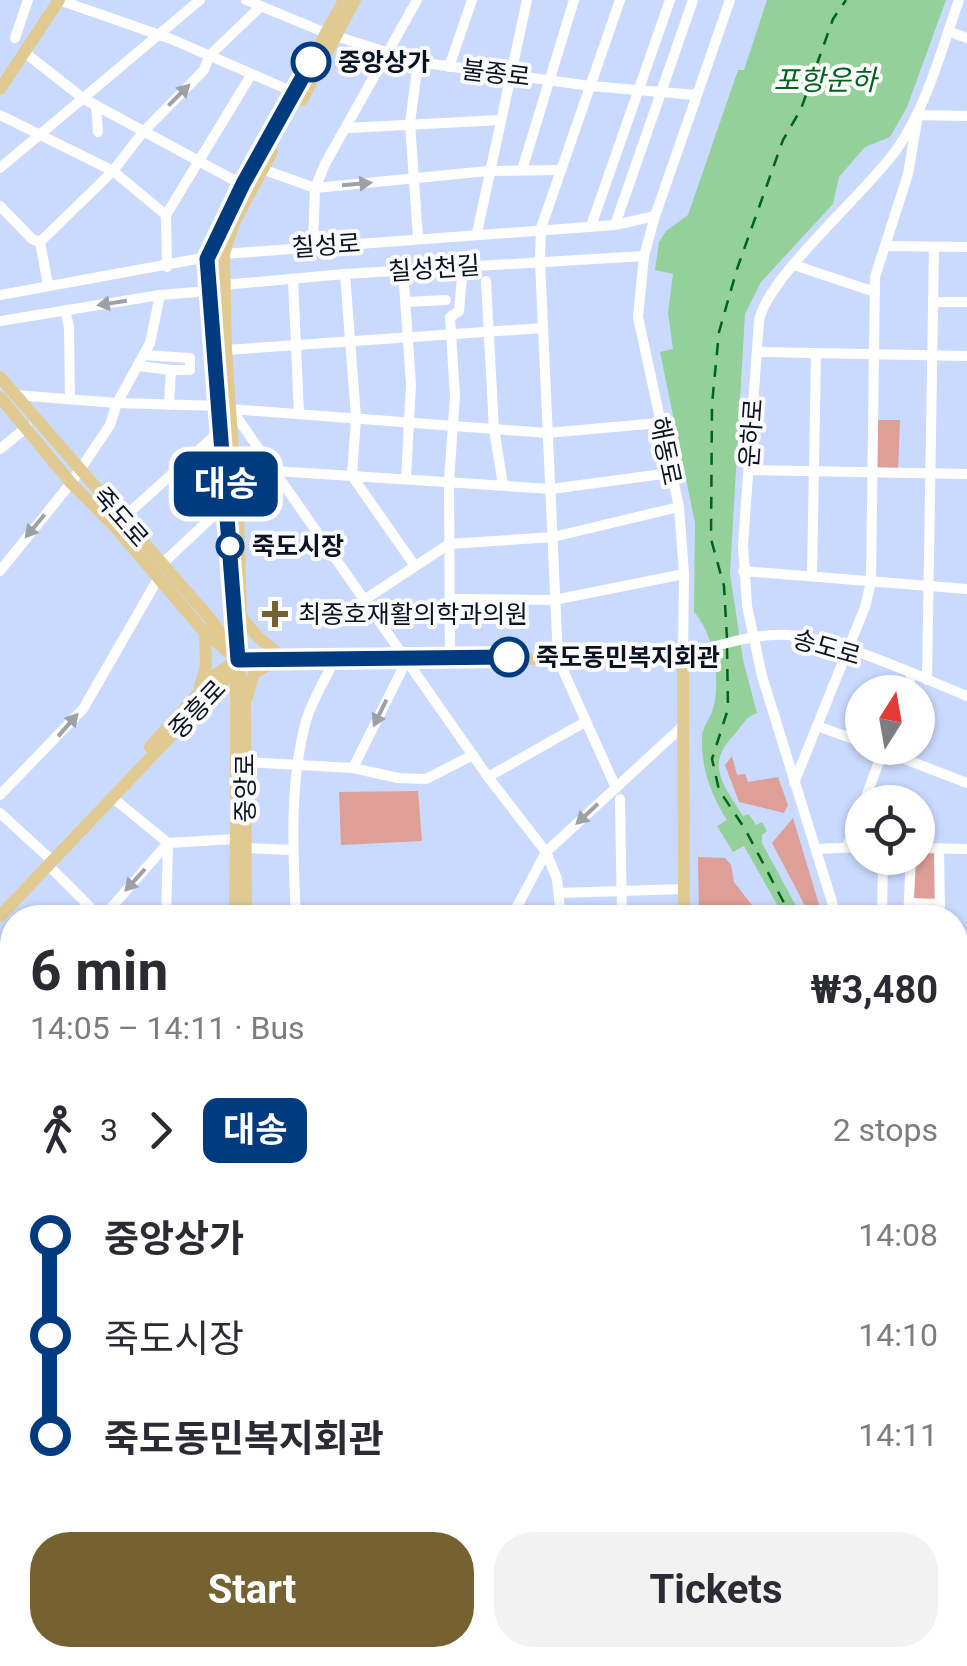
<!DOCTYPE html>
<meta charset="utf-8">
<style>
:root{--surface:#fff;--page:#f2f2f3;--text:#2b2b33;--muted:#7c7c81;--accent:#766231}
body{margin:0;font-family:Roboto,"Noto Sans KR",sans-serif;background:var(--page);color:var(--text);height:100vh;display:flex;flex-direction:column;font-size:38px;white-space:nowrap}
*{box-sizing:border-box;margin:0}
p{font-size:32px;color:var(--muted)}
.icon{flex:none;width:55px;height:55px;fill:none;stroke:currentColor;stroke-width:2;stroke-linecap:round;stroke-linejoin:round}
.map{position:relative;flex:1;overflow:hidden}
.details{position:absolute;left:0px;top:905px;width:968px;height:762px;display:flex;flex-direction:column;background:var(--surface);border-radius:40px 40px 0 0;box-shadow:0 2px 8px #0004}
.details>*{flex:none}
.badge{padding:0 20px;border-radius:15px;font-size:35px;line-height:65px}
.needle{width:65px;rotate:11deg}
.fabs{position:absolute;left:845px;top:675px;display:grid;gap:20px}
.fabs a{display:grid;place-items:center;width:90px;height:90px;border-radius:50%;background:var(--surface);box-shadow:0 2px 8px #0004;font-size:50px}
.map>.badge{position:absolute;translate:-50% -50%;box-shadow:0 0 0 5px #fff}
.legs{display:flex;align-items:center;gap:15px;height:110px;padding:0 30px;font-size:32px}
.legs p{margin-inline-start:auto}
.summary{display:flex;align-items:center;justify-content:space-between;height:170px;padding:0 30px}
h1{font-size:55px;font-weight:700;line-height:75px}
.action{display:flex;gap:20px;margin-top:auto;padding:20px 30px}
.action a{flex:1;height:115px;border-radius:40px;background:var(--accent);color:#fff;font-size:40px;font-weight:700;line-height:115px;text-align:center}
.action a+a{background:var(--page);color:var(--text)}
ul{padding:0 30px;list-style:none}
li{display:flex;align-items:center;gap:35px;height:100px;font-size:38px}
li i{display:grid;place-items:center;width:15px;height:100%;margin:0 12px;background:currentColor}
li i::after{content:'';width:25px;height:25px;margin:-12px;border:8px solid;border-radius:50%;background:var(--surface)}
li p{margin-inline-start:auto}
li:first-child i{background:linear-gradient(#0000 50%,currentColor 0)}
li:last-child i{background:linear-gradient(currentColor 50%,#0000 0)}
.map>svg:first-child{display:block}
.green{fill:#dd9f97}
.water{fill:#94d099}
.lines{fill:none;stroke-linecap:round;stroke-linejoin:round}
.ferry{stroke:#016220;stroke-width:2.5;stroke-dasharray:12 10;stroke-linecap:butt}
.minor{stroke:#fff;stroke-width:10}
.major{stroke:#e0ca91;stroke-width:12}
.oneway{fill:#9da0a6}
.line-1-casing{stroke:#fff;stroke-width:22}
.line-1{stroke:#003b80;stroke-width:15}
.stop-1-dot{fill:#fff;stroke:#003b80;stroke-width:5}
.poi-dot{fill:#766231;stroke:#fbfbfb;stroke-width:4}
.labels{text-anchor:middle;stroke-width:8;stroke-linejoin:round;paint-order:stroke}
.stop-label{font-size:25px;font-weight:bold;fill:#0b1221;stroke:#fbfbfb;text-anchor:start}
.street-label{font-size:25px;fill:#0b1221;stroke:#fbfbfb}
.poi-label{font-size:25px;fill:#0b1221;stroke:#fbfbfb;text-anchor:start}
.water-label{font-size:28px;font-style:italic;fill:#016220;stroke:#fbfbfb}
</style>
<div class="map">
<svg width="967" height="1666" viewBox="0 0 967 1666">
<rect width="100%" height="100%" fill="#cadaff"/>
<g class="green">
<polygon points="875,420 900,420 898,471 874,470"/>
<polygon points="732,756 737,775 745,774 748,782 778,777 788,805 784,813 739,802 725,765"/>
<polygon points="418,791 422,841 341,845 339,792"/>
<polygon points="793,818 821,911 823,917 808,917 803,902 772,843"/>
<polygon points="918,851 938,851 937,901 912,901 913,858 918,858"/>
<polygon points="698,857 725,858 731,865 734,882 761,917 699,917"/>
<polygon points="958,1105 967,1106 967,1153 957,1153"/>
<polygon points="955,1331 967,1367 967,1389 955,1383"/>
</g>
<g class="water">
<path d="M 767,0 L 946,0 L 907,107 L 890,137 L 865,147 L 839,177 L 833,204 L 761,282 L 745,314 L 730,573 L 743,660 L 757,713 C 745,717 742,726 734,735 C 704,765 725,787 743,816 L 749,814 L 756,825 L 762,822 L 767,831 L 762,835 L 762,843 L 802,917 L 784,917 L 744,846 L 733,852 L 717,826 L 727,820 C 711,795 701,768 702,738 C 702,727 710,719 713,709 C 721,679 714,634 694,612 L 695,523 L 660,352 L 673,349 L 668,313 L 673,274 L 655,270 L 659,242 L 666,231 L 688,215 L 738,70 L 744,70 Z"/>
<polygon points="955,1406 967,1422 967,1456 955,1437"/>
</g>
<g class="lines">
<g class="ferry">
<polyline points="727,639 724,586 711,539 712,404 719,332 737,269 783,140 801,109 833,19 846,0"/>
<polyline points="727,647 728,709 712,759 719,790 745,829 792,918"/>
<polyline points="955,1420 967,1441"/>
</g>
<g class="minor">
<polyline points="59,0 171,39 296,93"/>
<polyline points="246,0 326,33 418,62 590,86 696,95"/>
<path d="M 730,0 L 655,216 L 644,256 L 638,317 L 679,507 L 684,574 L 683,655 C 712,648 744,636 775,635 C 826,632 917,676 967,696"/>
<polyline points="948,31 967,38"/>
<polyline points="15,38 28,0"/>
<polyline points="24,52 84,99 243,185"/>
<polyline points="418,62 410,123 418,238"/>
<polyline points="449,67 472,0"/>
<polyline points="96,105 98,132"/>
<polyline points="0,115 113,171 166,215 167,267"/>
<polyline points="348,128 500,120"/>
<polyline points="0,168 200,0"/>
<polyline points="262,169 315,188 488,171 561,170"/>
<polyline points="522,170 574,0"/>
<polyline points="0,206 32,239 40,242 48,285"/>
<polyline points="166,215 251,75"/>
<polyline points="615,225 693,0"/>
<polyline points="591,226 670,0"/>
<polyline points="477,233 527,0"/>
<polyline points="40,242 113,171 143,132 204,70 209,56 260,7"/>
<polyline points="313,246 315,188 325,164 417,0"/>
<polyline points="886,246 967,247"/>
<polyline points="794,265 875,292"/>
<polyline points="403,270 411,384 406,479"/>
<polyline points="345,274 356,418 352,476 415,566"/>
<polyline points="293,280 299,413"/>
<polyline points="486,281 494,429 503,485"/>
<polyline points="224,285 345,274 644,256"/>
<polyline points="0,295 224,254 615,225 655,216"/>
<polyline points="406,302 446,300"/>
<polyline points="933,302 967,302"/>
<polyline points="65,310 69,327 70,399"/>
<polyline points="0,321 160,295 209,291"/>
<polyline points="226,350 543,328"/>
<polyline points="757,352 967,356"/>
<polyline points="144,355 190,358 190,370 171,370 169,405"/>
<polyline points="138,366 171,370"/>
<polyline points="15,395 117,403 220,406"/>
<polyline points="230,409 547,433 659,423"/>
<polyline points="231,409 488,777 546,852 557,879 561,918"/>
<polyline points="0,449 27,427"/>
<polyline points="749,470 967,474"/>
<polyline points="275,471 551,489 670,473"/>
<polyline points="123,518 221,430"/>
<polyline points="162,564 227,503"/>
<polyline points="0,571 71,483 110,425 117,403 150,343 160,295"/>
<polyline points="743,571 967,589"/>
<polyline points="812,576 816,354"/>
<polyline points="450,599 554,600 684,574"/>
<polyline points="364,600 449,544 553,537 679,507"/>
<polyline points="450,656 449,481 455,396 450,317 459,311 463,266"/>
<polyline points="927,680 934,247"/>
<polyline points="905,692 912,675"/>
<polyline points="817,726 862,742"/>
<polyline points="876,748 967,783"/>
<polyline points="245,762 353,768 398,778 426,779 473,755"/>
<polyline points="353,768 408,658"/>
<polyline points="488,777 585,722"/>
<polyline points="794,783 865,607 871,582 875,277 908,174 918,115 967,116"/>
<polyline points="616,788 558,659 540,261 541,228 620,0"/>
<polyline points="0,795 83,709 159,577"/>
<polyline points="113,798 168,843"/>
<polyline points="620,799 622,918"/>
<polyline points="864,802 884,748"/>
<polyline points="0,813 47,856"/>
<polyline points="847,847 862,806"/>
<polyline points="245,848 293,850"/>
<polyline points="918,848 967,849"/>
<polyline points="816,849 862,847"/>
<polyline points="939,849 940,918"/>
<polyline points="49,866 101,918"/>
<polyline points="560,893 683,889"/>
<polyline points="909,903 940,904"/>
<polyline points="102,918 168,843 235,839"/>
<polyline points="166,918 168,844"/>
<path d="M 296,918 C 293,854 289,784 306,721 C 312,700 326,678 336,657"/>
<polyline points="511,918 546,852 684,725"/>
<path d="M 837,918 L 762,676 L 747,606 L 743,545 L 759,321 C 766,278 867,192 897,149 C 928,104 941,50 959,0"/>
<polyline points="882,918 883,858"/>
<polyline points="908,918 911,858"/>
<polyline points="955,964 967,964"/>
<polyline points="0,970 12,982"/>
<polyline points="0,1022 12,1009"/>
<polyline points="12,1060 12,1061"/>
<polyline points="955,1077 967,1077"/>
<polyline points="0,1117 12,1104"/>
<polyline points="0,1123 12,1122"/>
<polyline points="955,1183 967,1183"/>
<polyline points="0,1188 12,1188"/>
<polyline points="0,1255 12,1268"/>
<polyline points="955,1282 967,1318"/>
<polyline points="0,1345 12,1355"/>
<polyline points="0,1446 12,1458"/>
<polyline points="0,1490 12,1477"/>
<polyline points="955,1491 967,1529"/>
<polyline points="0,1549 12,1562"/>
<polyline points="955,1552 967,1551"/>
<polyline points="955,1612 967,1612"/>
<polyline points="108,1655 119,1666"/>
<polyline points="215,1655 226,1666"/>
<polyline points="572,1655 572,1666"/>
<polyline points="631,1655 631,1666"/>
<polyline points="778,1655 778,1666"/>
<polyline points="843,1655 843,1666"/>
<polyline points="907,1655 908,1666"/>
<polyline points="16,1666 26,1655"/>
<polyline points="320,1666 320,1655"/>
<polyline points="383,1666 384,1655"/>
<polyline points="504,1666 505,1655"/>
</g>
<g class="major">
<polyline points="0,89 59,0"/>
<polyline points="302,100 355,0"/>
<polyline points="0,377 213,622 228,645"/>
<polyline points="0,397 71,483 116,528 200,627 237,660 450,656 625,662 683,655 684,918"/>
<polyline points="236,495 226,350 224,254 234,223 272,152"/>
<polyline points="238,520 241,610"/>
<polyline points="242,618 257,636 283,658"/>
<polyline points="200,687 206,666 205,631"/>
<polyline points="247,697 254,673 276,661"/>
<polyline points="150,747 215,675 230,665"/>
<polyline points="236,795 236,680"/>
<polyline points="0,916 230,674 237,660"/>
<polyline points="235,918 236,815"/>
<polyline points="246,918 245,700 237,660 207,259 243,185 344,0"/>
<polyline points="259,1655 259,1666"/>
<polyline points="698,1655 698,1666"/>
<polyline points="244,1666 244,1655"/>
</g>
</g>
<defs><path id="oneway-solid" d="M-6-.8H1V-3.2L6.5 0L1 3.2V.8H-6Z" transform="scale(2.5)"/></defs>
<g class="oneway">
<use href="#oneway-solid" transform="translate(179 95) rotate(-45)"/>
<use href="#oneway-solid" transform="translate(357 184) rotate(-5)"/>
<use href="#oneway-solid" transform="translate(112 303) rotate(171)"/>
<use href="#oneway-solid" transform="translate(35 526) rotate(130)"/>
<use href="#oneway-solid" transform="translate(380 713) rotate(116)"/>
<use href="#oneway-solid" transform="translate(68 725) rotate(-49)"/>
<use href="#oneway-solid" transform="translate(587 814) rotate(137)"/>
<use href="#oneway-solid" transform="translate(135 880) rotate(132)"/>
</g>
<g class="lines">
<defs>
<polyline id="line-1" points="311,62 243,184 207,259 238,660 509,657"/>
</defs>
<use href="#line-1" class="line-1-casing"/>
<use href="#line-1" class="line-1"/>
</g>
<g class="stop-1-dot">
<circle cx="311" cy="62" r="18"/>
<circle cx="230" cy="546" r="12"/>
<circle cx="509" cy="657" r="18"/>
</g>
<path class="poi-dot" d="M270 599h10v10h10v10h-10v10h-10v-10h-10v-10h10z"/>
<g class="labels">
<g class="stop-label">
<text x="338" y="71">중앙상가</text>
<text x="252" y="555">죽도시장</text>
<text x="536" y="666">죽도동민복지회관</text>
</g>
<g class="street-label">
<text transform="translate(496 73) rotate(7)" y="9">불종로</text>
<text transform="translate(326 245) rotate(-4)" y="9">칠성로</text>
<text transform="translate(434 268) rotate(-4)" y="9">칠성천길</text>
<text transform="translate(751 433) rotate(-86)" y="9">운하로</text>
<text transform="translate(666 451) rotate(78)" y="9">해동로</text>
<text transform="translate(121 517) rotate(49)" y="9">죽도로</text>
<text transform="translate(827 647) rotate(16)" y="9">송도로</text>
<text transform="translate(197 709) rotate(-47)" y="9">중흥로</text>
<text transform="translate(245 788) rotate(-90)" y="9">중앙로</text>
</g>
<g class="poi-label">
<text x="298" y="623">최종호재활의학과의원</text>
</g>
<g class="water-label">
<text x="825" y="90">포항운하</text>
</g>
</g>
</svg>
<div class="fabs">
<a><svg class="needle" viewBox="-14 -14 28 28"><path d="M0-13l5 13h-10z" fill="#e53935"/><path d="M0 13l5-13h-10z" fill="#7c7c81"/></svg></a>
<a><svg class="icon" aria-label="locate" viewBox="0 0 24 24"><circle cx="12" cy="12" r="6"/><path d="M12 2v4M12 18v4M2 12h4M18 12h4"/></svg></a>
</div>
<b class="badge" style="left:226px;top:484px;background:#003b80;color:#fff">대송</b>
<section class="details">
<div class="summary"><div><h1>6 min</h1><p>14:05 – 14:11 · Bus</p></div><b>₩3,480</b></div>
<div class="legs"><svg class="icon" aria-label="walk" viewBox="0 0 24 24"><circle cx="13" cy="4" r="2"/><path d="M13 8l-2 6 4 7M11 14l-3 7M7 12l3-4h3l4 4"/></svg>3<svg class="icon" aria-label="forward" viewBox="0 0 24 24"><path d="M9 5l7 7-7 7"/></svg><b class="badge" style="background:#003b80;color:#fff">대송</b><p>2 stops</p></div>
<ul>
<li><i style="color:#003b80"></i><b>중앙상가</b><p>14:08</p></li>
<li><i style="color:#003b80"></i><span>죽도시장</span><p>14:10</p></li>
<li><i style="color:#003b80"></i><b>죽도동민복지회관</b><p>14:11</p></li>
</ul>
<div class="action"><a>Start</a><a>Tickets</a></div>
</section>
</div>
